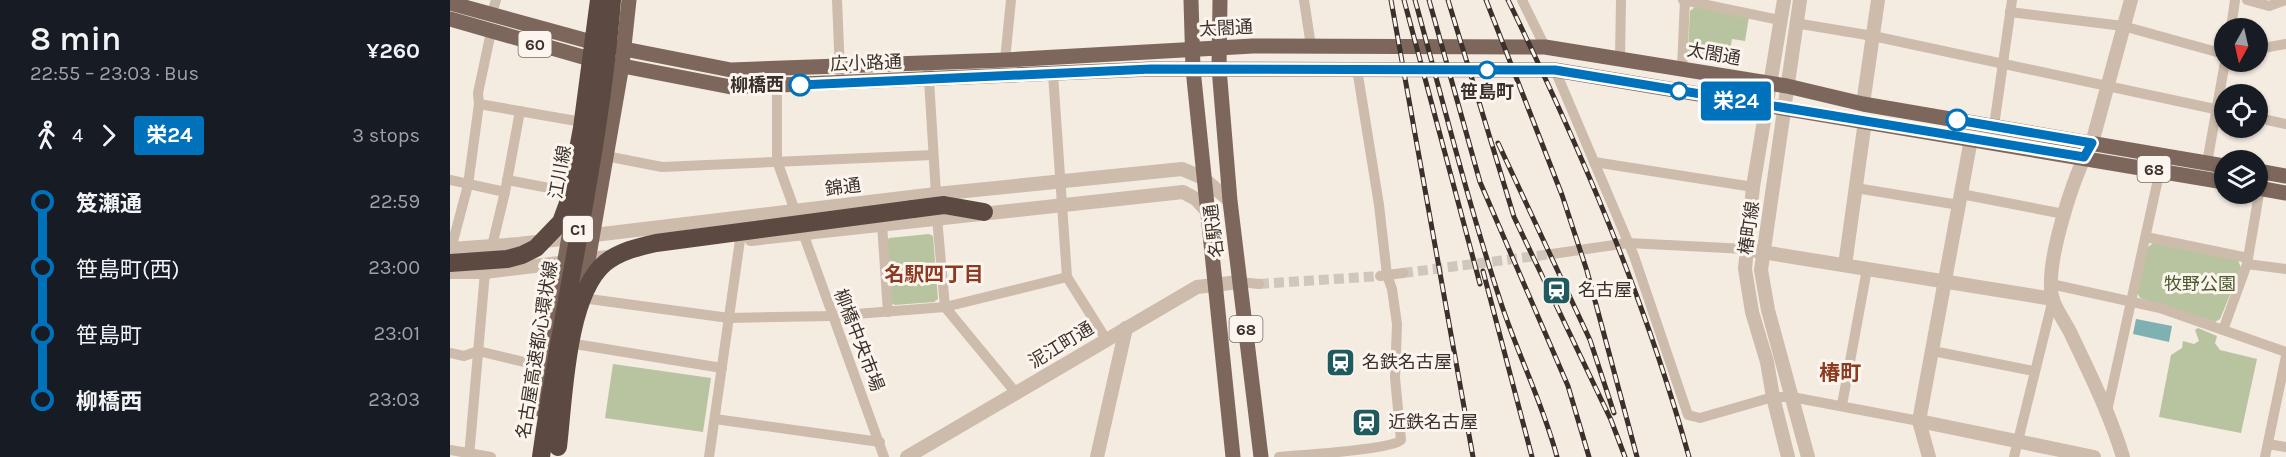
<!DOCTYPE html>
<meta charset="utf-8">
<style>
:root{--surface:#171b24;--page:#20242c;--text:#f1f3f6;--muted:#9ea1a6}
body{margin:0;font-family:Karla,"Noto Sans JP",sans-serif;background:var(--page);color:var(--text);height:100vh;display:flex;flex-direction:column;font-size:22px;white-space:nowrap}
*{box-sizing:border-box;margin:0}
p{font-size:20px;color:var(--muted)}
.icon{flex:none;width:33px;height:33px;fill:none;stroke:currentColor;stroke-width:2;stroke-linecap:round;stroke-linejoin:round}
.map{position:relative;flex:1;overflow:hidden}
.panel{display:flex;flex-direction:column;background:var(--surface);width:450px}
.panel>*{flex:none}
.badge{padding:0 12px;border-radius:4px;font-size:21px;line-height:39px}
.needle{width:39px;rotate:188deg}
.fabs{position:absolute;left:1764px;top:18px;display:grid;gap:12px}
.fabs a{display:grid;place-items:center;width:54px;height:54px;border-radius:50%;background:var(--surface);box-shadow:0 2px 4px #0004;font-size:30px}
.map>.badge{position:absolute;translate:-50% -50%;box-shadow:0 0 0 3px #fff}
.legs{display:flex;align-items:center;gap:9px;height:66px;padding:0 30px;font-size:20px}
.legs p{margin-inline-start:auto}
.summary{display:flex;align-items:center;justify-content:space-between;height:102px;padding:0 30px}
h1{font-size:33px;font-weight:600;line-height:45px}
ul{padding:0 30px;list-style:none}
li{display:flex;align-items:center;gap:21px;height:66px;font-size:22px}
li i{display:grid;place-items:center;width:9px;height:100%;margin:0 8px;background:currentColor}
li i::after{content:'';width:15px;height:15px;margin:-8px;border:4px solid;border-radius:50%;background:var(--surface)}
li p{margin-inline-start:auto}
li:first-child i{background:linear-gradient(#0000 50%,currentColor 0)}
li:last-child i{background:linear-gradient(currentColor 50%,#0000 0)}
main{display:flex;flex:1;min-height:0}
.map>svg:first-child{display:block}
.green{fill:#b8c4a0}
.water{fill:#7fb0b2}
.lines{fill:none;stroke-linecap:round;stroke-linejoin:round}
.minor-tunnel{stroke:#cfc6bd;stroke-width:10;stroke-dasharray:10 5;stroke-linecap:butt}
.minor{stroke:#cdbbac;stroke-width:10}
.tertiary{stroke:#cdbbac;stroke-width:14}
.primary{stroke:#7d675c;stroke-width:15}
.motorway{stroke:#5c4a42;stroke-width:18}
.rail-casing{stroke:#3b302b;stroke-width:5}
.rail{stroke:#fbf5ee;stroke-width:3;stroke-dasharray:9;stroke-linecap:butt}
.motorway-bridge{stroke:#5c4a42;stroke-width:18}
.line-1-casing{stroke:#fff;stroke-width:14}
.line-1{stroke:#0072bc;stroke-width:9}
.stop-1-dot{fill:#fff;stroke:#0072bc;stroke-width:3}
.labels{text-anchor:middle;stroke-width:6;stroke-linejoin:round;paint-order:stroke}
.shield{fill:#fbf5ee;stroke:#756b66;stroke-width:1.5}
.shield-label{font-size:16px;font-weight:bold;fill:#3b302b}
.street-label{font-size:18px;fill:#3b302b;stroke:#fbf5ee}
.stop-label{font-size:18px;font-weight:bold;fill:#3b302b;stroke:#fbf5ee;text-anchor:end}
.park-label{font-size:18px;fill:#4a5a2e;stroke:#fbf5ee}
.poi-label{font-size:18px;fill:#3b302b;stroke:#fbf5ee;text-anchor:start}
.neighbourhood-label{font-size:20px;font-weight:bold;fill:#8c3b22;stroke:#fbf5ee}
.quarter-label{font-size:21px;font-weight:bold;fill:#8c3b22;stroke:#fbf5ee}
</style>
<main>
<section class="panel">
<div class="summary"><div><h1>8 min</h1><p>22:55 – 23:03 · Bus</p></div><b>¥260</b></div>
<div class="legs"><svg class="icon" aria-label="walk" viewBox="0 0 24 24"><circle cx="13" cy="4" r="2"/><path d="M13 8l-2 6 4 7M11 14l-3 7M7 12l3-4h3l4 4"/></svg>4<svg class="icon" aria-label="forward" viewBox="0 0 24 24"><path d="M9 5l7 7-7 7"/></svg><b class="badge" style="background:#0072bc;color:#fff">栄24</b><p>3 stops</p></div>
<ul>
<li><i style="color:#0072bc"></i><b>笈瀬通</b><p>22:59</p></li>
<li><i style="color:#0072bc"></i><span>笹島町(西)</span><p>23:00</p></li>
<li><i style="color:#0072bc"></i><span>笹島町</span><p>23:01</p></li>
<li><i style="color:#0072bc"></i><b>柳橋西</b><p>23:03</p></li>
</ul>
</section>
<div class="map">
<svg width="1836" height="457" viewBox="0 0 1836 457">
<rect width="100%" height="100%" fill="#f4ebe1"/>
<g class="green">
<polygon points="1245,7 1299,17 1295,41 1282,39 1279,58 1238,51 1240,11"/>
<polygon points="479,234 483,236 488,299 484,302 445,305 441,303 437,241 439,238"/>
<polygon points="1703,243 1788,260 1791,268 1770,319 1765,322 1690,298 1687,292 1697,248"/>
<polygon points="1748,328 1767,336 1765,343 1770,350 1807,359 1791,433 1709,417 1721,355 1732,348 1733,341 1744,344 1749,341 1745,330"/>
<polygon points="163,364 261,378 253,432 155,418"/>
</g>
<polygon class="water" points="1686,319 1722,326 1719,342 1683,334"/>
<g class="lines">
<g class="minor-tunnel">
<polyline points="953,273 1102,254"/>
<polyline points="809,284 930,276"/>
</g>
<g class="minor">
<polyline points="387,0 390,72"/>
<polyline points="854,0 861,46"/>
<polyline points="1072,0 1095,47"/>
<polyline points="1233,0 1330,20"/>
<polyline points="1797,0 1819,6 1836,0"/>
<polyline points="1560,12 1673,26 1774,54"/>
<polyline points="41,16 46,0"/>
<polyline points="1345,23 1423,36 1774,111"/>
<polyline points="1781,28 1785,0"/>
<polyline points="1808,49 1836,44"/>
<polyline points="1170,57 1171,0"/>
<polyline points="555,60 561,0"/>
<polyline points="478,63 486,194"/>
<polyline points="1232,68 1235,0"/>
<polyline points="1105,70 1184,256 1238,415 1250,418 1323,397 1342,397 1469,421"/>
<polyline points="603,74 617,277 656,339"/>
<polyline points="327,86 327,161 434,457"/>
<polyline points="29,104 138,123"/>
<polyline points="1808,118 1836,124"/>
<polyline points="1544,126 1562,0"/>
<polyline points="156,156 212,167 483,155"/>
<polyline points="1144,162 1303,187"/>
<polyline points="1757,163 1775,62"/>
<polyline points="0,180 55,192"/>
<polyline points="57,180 125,193"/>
<polyline points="1406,188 1509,205"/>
<polyline points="1511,194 1614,214"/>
<polyline points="487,218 495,307 566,393"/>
<polyline points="432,224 438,312"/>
<polyline points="1696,237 1798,258"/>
<polyline points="42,246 55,192 70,111"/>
<polyline points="1,249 18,185 29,104 28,93 41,32"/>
<polyline points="1102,254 1178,243 1296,249"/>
<polyline points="1797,264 1836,269"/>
<polyline points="930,276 953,273"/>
<polyline points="789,282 809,284"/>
<polyline points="1601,284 1710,308 1836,352"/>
<polyline points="132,298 279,318 381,316 495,307 617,277"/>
<polyline points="1773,330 1797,264 1810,188"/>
<polyline points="125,344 272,368"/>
<polyline points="1483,351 1584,371"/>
<polyline points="0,353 14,356 28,351 95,367"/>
<polyline points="1392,405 1417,269"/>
<polyline points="1657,411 1710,170"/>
<polyline points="265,419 430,442"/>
<polyline points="1818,444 1836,447"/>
<polyline points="0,450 41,457"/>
<polyline points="19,457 35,272"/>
<polyline points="259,457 290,240"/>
<path d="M 829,457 C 849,455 941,450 951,440 L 945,378 L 947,324 L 942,289 L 937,275 L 929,205 L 907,69"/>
<polyline points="1564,457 1603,299"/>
<polyline points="1815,457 1836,356"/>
</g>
<g class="tertiary">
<polyline points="1334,0 1303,187 1295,269 1302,312 1317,362 1323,397 1338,457"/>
<polyline points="1350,0 1311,270 1318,310 1358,457"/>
<polyline points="1413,104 1428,0"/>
<polyline points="301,239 733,192 746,199 757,211"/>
<polyline points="0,249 69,244 486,194 732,169 753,178 780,201"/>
<polyline points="1306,251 1603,299"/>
<polyline points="1395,265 1415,121"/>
<polyline points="0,272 35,272 166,256"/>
<polyline points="1469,421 1644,457"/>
<polyline points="457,457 747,287 789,282"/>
<polyline points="647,457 676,328"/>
<polyline points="1479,457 1469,421 1521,139"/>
<path d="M 1673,457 C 1660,414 1640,374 1621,334 C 1616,323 1605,309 1602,297 C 1595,262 1624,174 1642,143 L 1681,0"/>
</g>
<g class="primary">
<polyline points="741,0 743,69 783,457"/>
<polyline points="770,0 769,68 780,201 811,457"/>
<polyline points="0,3 149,44 281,70 555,60 803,46 1095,47 1337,86 1413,104 1774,166"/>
<polyline points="0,19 147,61 281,87 701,69 1105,70 1774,182"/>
<polyline points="1808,171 1836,176"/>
<polyline points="1808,188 1836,193"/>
<polyline points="133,290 172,65 179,0"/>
<polyline points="89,409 125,202"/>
</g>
<polyline class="motorway" points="463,209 494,205 534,212"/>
<defs>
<g id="rail">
<polyline points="941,0 1023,457"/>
<polyline points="954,0 1030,284"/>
<path d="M 965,0 C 993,101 1018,203 1051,303 C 1068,355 1093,404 1107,457"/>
<polyline points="979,0 1030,182 1118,386 1139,457"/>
<polyline points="998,0 1064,217 1161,420 1175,457"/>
<polyline points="1036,0 1112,195 1137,271 1187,457"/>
<path d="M 1058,0 C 1130,148 1195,298 1239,457"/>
<polyline points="1048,143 1140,340 1164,413"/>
<polyline points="1033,271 1082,457"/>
</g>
</defs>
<use href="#rail" class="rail-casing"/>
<use href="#rail" class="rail"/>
<g class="motorway-bridge">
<polyline points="0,263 57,259 72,255 86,248 111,222 118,203 132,128 149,0"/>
<path d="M 108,447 C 114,398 116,296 155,263 C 170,251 188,247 206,243 L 463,209"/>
<path d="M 91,457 C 112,304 150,154 162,0"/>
</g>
</g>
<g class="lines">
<defs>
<polyline id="line-1" points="350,85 701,69 1105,70 1634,157 1642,143 1507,120"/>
</defs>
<use href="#line-1" class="line-1-casing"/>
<use href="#line-1" class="line-1"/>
</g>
<defs>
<symbol id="station-square" viewBox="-11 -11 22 22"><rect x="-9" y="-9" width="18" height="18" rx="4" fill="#1f5a5e" stroke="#fbf5ee"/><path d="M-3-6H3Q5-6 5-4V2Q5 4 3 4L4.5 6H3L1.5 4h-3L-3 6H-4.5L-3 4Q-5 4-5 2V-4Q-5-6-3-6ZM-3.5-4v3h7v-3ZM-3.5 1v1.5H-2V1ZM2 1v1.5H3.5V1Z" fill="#fff"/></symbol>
</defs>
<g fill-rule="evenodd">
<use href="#station-square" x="1090" y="274" width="33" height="33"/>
<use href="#station-square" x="874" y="346" width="33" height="33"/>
<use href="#station-square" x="900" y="406" width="33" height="33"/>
</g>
<g class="stop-1-dot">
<circle cx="1037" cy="70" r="8"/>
<circle cx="350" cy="85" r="10"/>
<circle cx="1229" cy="91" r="8"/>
<circle cx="1507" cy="120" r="10"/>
</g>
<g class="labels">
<g class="shield">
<rect x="68.5" y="31" width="33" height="26" rx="4.5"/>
<rect x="1687.5" y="156" width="33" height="26" rx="4.5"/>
<rect x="113" y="216" width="30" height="26" rx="4.5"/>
<rect x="779.5" y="316" width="33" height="26" rx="4.5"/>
</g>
<g class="shield-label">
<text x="85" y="50">60</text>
<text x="1704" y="175">68</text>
<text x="128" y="235">C1</text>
<text x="796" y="335">68</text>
</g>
<g class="street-label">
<text transform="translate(776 28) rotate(-3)" y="6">太閤通</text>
<text transform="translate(1264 54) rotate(10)" y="6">太閤通</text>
<text transform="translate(416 63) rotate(-2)" y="6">広小路通</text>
<text transform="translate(110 172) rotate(-80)" y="6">江川線</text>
<text transform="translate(393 187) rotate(-7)" y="6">錦通</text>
<text transform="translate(1299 228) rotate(-82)" y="6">椿町線</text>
<text transform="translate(764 231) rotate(-97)" y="6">名駅通</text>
<text transform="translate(409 340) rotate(69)" y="6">柳橋中央市場</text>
<text transform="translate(611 345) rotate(-31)" y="6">泥江町通</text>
<text transform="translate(87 350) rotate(-81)" y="6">名古屋高速都心環状線</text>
</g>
<g class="stop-label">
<text x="334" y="91">柳橋西</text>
<text x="1037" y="98" text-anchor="middle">笹島町</text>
</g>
<g class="park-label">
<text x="1750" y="290">牧野公園</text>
</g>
<g class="poi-label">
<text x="1128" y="296">名古屋</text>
<text x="912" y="368">名鉄名古屋</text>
<text x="938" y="428">近鉄名古屋</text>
</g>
<g class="neighbourhood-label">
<text x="484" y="281">名駅四丁目</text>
</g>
<g class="quarter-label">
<text x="1390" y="380">椿町</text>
</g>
</g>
</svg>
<div class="fabs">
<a><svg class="needle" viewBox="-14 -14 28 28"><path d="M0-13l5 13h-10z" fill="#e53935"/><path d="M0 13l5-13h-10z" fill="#9ea1a6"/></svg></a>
<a><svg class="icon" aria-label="locate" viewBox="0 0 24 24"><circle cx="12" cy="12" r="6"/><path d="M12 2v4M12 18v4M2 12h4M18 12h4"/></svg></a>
<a><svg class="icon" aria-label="layers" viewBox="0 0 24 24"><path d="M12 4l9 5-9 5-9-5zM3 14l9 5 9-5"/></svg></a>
</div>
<b class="badge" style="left:1286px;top:101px;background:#0072bc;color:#fff">栄24</b>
</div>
</main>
